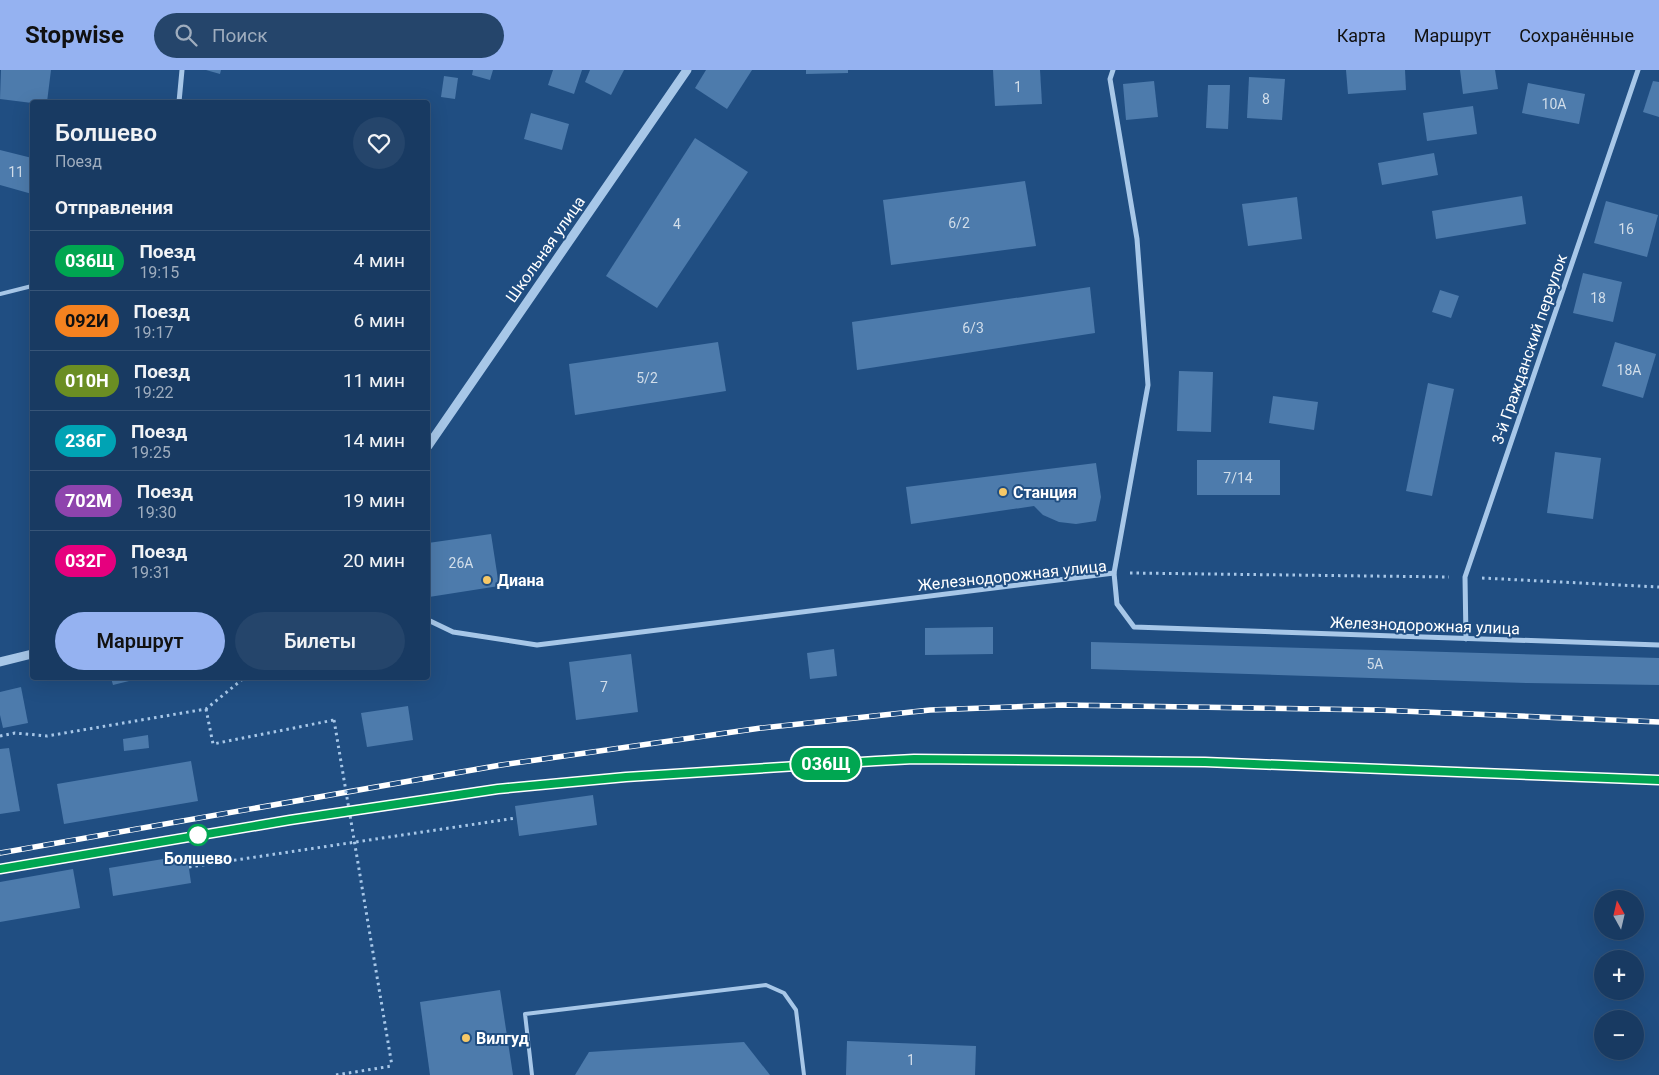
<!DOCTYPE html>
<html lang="ru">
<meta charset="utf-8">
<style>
:root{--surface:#183a62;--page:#25456b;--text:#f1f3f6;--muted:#9fadbe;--line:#365477;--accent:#95b2f1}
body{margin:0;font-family:Roboto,sans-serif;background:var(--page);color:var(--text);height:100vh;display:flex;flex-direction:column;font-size:19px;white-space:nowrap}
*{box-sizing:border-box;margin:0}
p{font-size:16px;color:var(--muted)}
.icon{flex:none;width:28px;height:28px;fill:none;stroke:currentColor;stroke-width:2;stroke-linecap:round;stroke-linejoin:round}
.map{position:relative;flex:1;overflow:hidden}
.side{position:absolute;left:30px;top:30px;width:400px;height:580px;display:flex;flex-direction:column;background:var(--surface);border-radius:5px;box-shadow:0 5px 20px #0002,0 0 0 1px var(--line)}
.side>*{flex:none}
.badge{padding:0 10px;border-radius:16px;font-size:18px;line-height:32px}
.needle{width:32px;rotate:352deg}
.tools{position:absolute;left:1594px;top:820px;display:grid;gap:10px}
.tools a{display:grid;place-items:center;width:50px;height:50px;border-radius:50%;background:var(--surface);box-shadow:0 5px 20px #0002,0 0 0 1px var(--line);font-size:25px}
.map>.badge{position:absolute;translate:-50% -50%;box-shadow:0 0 0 2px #fff}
h2{padding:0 25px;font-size:19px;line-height:45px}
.round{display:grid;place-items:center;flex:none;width:52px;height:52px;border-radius:26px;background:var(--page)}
.summary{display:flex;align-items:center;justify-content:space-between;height:85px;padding:0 25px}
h1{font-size:24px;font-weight:600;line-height:38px}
.cta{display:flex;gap:10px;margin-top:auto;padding:10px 25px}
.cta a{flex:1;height:58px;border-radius:30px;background:var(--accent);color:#111;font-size:20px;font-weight:600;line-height:58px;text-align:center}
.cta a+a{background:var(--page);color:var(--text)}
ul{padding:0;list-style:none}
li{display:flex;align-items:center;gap:15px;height:60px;padding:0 25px;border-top:1px solid var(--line)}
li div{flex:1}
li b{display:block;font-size:19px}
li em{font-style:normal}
li .badge{min-width:55px;font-weight:700;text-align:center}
header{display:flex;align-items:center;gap:30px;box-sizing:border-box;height:70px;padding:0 25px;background:var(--accent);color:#111}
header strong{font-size:24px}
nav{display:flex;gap:28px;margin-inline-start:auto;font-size:18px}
.search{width:350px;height:45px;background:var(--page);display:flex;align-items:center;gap:12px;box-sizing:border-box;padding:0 18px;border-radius:28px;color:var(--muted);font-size:19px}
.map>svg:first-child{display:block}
.building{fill:#4d7bac}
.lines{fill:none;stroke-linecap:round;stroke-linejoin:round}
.path{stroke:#a7c7e8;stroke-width:3;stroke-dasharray:2.5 4;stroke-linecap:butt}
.service{stroke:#a7c7e8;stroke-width:4}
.minor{stroke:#a7c7e8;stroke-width:5}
.tertiary{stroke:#a7c7e8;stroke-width:9}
.rail-casing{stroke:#fff;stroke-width:5.5}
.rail{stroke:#204e82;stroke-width:4;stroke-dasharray:11;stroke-linecap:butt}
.path-bridge{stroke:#a7c7e8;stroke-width:3;stroke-dasharray:2.5 4;stroke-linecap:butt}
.line-casing{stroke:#fff;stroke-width:11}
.line{stroke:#00a651;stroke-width:8}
.poi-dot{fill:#f6c867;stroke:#204e82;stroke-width:2}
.stop-dot{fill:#fff;stroke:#00a651;stroke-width:2.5}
.labels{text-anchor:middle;stroke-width:4;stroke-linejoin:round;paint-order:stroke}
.number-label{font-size:14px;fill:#d2deea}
.street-label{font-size:16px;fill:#fff;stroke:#204e82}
.poi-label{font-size:16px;font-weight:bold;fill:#fff;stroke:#204e82;text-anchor:start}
.stop-label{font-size:16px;font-weight:bold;fill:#fff;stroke:#204e82}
</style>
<header>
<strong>Stopwise</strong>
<div class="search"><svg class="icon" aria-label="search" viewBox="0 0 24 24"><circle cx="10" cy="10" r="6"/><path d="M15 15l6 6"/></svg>Поиск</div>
<nav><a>Карта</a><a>Маршрут</a><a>Сохранённые</a></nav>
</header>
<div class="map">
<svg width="1659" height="1005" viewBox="0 0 1659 1005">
<rect width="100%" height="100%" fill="#204e82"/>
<g class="building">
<polygon points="1,0 51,0 47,32 32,33 0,29"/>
<polygon points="206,0 221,0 220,4"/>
<polygon points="473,0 493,0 490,10 472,5"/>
<polygon points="553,0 582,0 574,24 548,15"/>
<polygon points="590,0 624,0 611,25 585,12"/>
<polygon points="706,0 752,0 727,39 695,18"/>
<polygon points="806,0 848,0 848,3 806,4"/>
<polygon points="993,0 1040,0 1042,34 995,36"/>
<polygon points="1346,0 1405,0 1406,20 1348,24"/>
<polygon points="1460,0 1495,0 1498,19 1463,24"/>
<polygon points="444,6 458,8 455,29 441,27"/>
<polygon points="1249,7 1285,9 1282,50 1247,48"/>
<polygon points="1154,11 1158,47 1126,50 1123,14"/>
<polygon points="1653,11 1659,12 1659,47 1643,42"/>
<polygon points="1528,13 1585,24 1579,54 1522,43"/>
<polygon points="1208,15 1230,15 1228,59 1206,58"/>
<polygon points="1473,36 1477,64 1427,71 1423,43"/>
<polygon points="531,43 569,54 562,80 524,69"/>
<polygon points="695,68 748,102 657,238 606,206"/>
<polygon points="0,80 32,88 32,124 0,115"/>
<polygon points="1434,83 1438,105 1382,115 1378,93"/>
<polygon points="1025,111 1036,176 891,195 883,130"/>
<polygon points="1522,126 1526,154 1436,169 1432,141"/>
<polygon points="1297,127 1302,169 1248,176 1242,134"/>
<polygon points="1606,131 1658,145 1647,187 1594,173"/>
<polygon points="1583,203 1622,212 1613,252 1573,243"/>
<polygon points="1090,217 1095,263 857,300 852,252"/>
<polygon points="1440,220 1459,226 1451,248 1432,242"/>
<polygon points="718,272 726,321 575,345 569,294"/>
<polygon points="1615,272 1656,284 1643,328 1602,316"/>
<polygon points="1179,301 1213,302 1211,362 1177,361"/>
<polygon points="1428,313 1454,319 1432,426 1406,421"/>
<polygon points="1273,326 1318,332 1314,360 1269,353"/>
<polygon points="1555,382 1601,388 1593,449 1547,443"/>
<rect x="1197" y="390" width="83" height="35"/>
<polygon points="1096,393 1101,427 1096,451 1076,454 1059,452 1043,445 1034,436 911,454 906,417"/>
<polygon points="491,464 499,516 429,527 428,512 428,473"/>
<polygon points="993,557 993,584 925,585 925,558"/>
<polygon points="1091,572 1659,588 1659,615 1527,613 1091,599"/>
<polygon points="834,579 837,606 810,609 807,583"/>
<polygon points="631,584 638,642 576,650 569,592"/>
<polygon points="111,608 141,608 113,615"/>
<polygon points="21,617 28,653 3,658 0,645 0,622"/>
<polygon points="408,636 413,670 367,677 361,643"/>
<polygon points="148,665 149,678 124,681 123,669"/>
<polygon points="9,678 20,741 0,744 0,679"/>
<polygon points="191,691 198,731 64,754 57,714"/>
<polygon points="593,725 597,755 519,766 515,736"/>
<polygon points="187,785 191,813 113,826 109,798"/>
<polygon points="73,799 80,838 0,852 0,812"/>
<polygon points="500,920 513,1005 430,1005 420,932"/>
<polygon points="847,971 976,976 975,1005 846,1005"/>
<polygon points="744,972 770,1005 575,1005 589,982"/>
</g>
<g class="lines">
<g class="path">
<polyline points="1130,503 1449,507"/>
<polyline points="1482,508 1659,517"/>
<polyline points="206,639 213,674 334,650"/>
<polyline points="0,666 15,663 47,666 206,639 244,608"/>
<polyline points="189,797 516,748"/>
<polyline points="336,1005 392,996"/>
</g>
<g class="service">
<polyline points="0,224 32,216"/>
<polyline points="532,1005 525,944 766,915 784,923 796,940 804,1005"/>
</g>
<g class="minor">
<polyline points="1113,0 1110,9 1137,169 1148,315 1114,503 1117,534 1134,557 1659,575"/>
<polyline points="179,32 182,0"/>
<polyline points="428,550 453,562 537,575 1114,503"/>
<polyline points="1466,569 1465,507 1638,0"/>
</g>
<g class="tertiary">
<polyline points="428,376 687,0"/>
<polyline points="0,592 32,584"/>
</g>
<defs>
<g id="rail">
<polyline points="0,783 501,695 761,658 930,640 1063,635 1377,640 1659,652"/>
<polyline points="0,799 290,750 498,719 626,707 914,689 1205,692 1659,710"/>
</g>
</defs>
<use href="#rail" class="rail-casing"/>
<use href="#rail" class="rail"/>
<polyline class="path-bridge" points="334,650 392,996"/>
</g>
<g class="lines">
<defs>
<polyline id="line" points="0,799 290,750 498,719 626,707 876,691 914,689 1205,692 1659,710"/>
</defs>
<use href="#line" class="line-casing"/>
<use href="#line" class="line"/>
</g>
<g class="poi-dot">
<circle cx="1003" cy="422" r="5"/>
<circle cx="487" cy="510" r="5"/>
<circle cx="466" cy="968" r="5"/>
</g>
<circle class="stop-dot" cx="198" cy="765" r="10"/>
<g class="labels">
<g class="number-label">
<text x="1018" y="22">1</text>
<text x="1266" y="34">8</text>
<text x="1554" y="39">10А</text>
<text x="16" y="107">11</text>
<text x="959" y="158">6/2</text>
<text x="677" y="159">4</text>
<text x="1626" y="164">16</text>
<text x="1598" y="233">18</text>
<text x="973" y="263">6/3</text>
<text x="1629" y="305">18А</text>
<text x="647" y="313">5/2</text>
<text x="1238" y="413">7/14</text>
<text x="461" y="498">26А</text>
<text x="1375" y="599">5А</text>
<text x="604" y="622">7</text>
<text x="911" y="995">1</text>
</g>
<g class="street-label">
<text transform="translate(545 179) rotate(-55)" y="6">Школьная улица</text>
<text transform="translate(1529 279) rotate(-71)" y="6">3-й Гражданский переулок</text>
<text transform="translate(1012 505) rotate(-6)" y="6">Железнодорожная улица</text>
<text transform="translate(1425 555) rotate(2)" y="6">Железнодорожная улица</text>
</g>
<g class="poi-label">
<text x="1013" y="428">Станция</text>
<text x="497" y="516">Диана</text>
<text x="476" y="974">Вилгуд</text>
</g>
<g class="stop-label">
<text x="198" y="794">Болшево</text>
</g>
</g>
</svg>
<div class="tools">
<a><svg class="needle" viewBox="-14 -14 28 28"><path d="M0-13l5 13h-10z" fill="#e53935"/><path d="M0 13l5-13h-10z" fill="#9fadbe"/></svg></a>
<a>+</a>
<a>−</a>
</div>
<b class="badge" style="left:826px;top:694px;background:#00a651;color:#fff">036Щ</b>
<section class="side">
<div class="summary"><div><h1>Болшево</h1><p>Поезд</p></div><a class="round"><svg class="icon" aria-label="heart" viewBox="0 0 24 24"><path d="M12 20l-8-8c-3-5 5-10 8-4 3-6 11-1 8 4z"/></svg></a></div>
<h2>Отправления</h2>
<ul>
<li><span class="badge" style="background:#00a651;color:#fff">036Щ</span><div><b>Поезд</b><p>19:15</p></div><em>4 мин</em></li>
<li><span class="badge" style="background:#f58220;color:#111">092И</span><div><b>Поезд</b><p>19:17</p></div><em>6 мин</em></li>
<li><span class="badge" style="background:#6b8e23;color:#fff">010Н</span><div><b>Поезд</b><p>19:22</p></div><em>11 мин</em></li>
<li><span class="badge" style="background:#00a3b4;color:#fff">236Г</span><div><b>Поезд</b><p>19:25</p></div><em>14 мин</em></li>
<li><span class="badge" style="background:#8e44ad;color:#fff">702М</span><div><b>Поезд</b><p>19:30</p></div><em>19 мин</em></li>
<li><span class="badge" style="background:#e6007e;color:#fff">032Г</span><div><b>Поезд</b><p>19:31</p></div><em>20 мин</em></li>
</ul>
<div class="cta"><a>Маршрут</a><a>Билеты</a></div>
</section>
</div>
